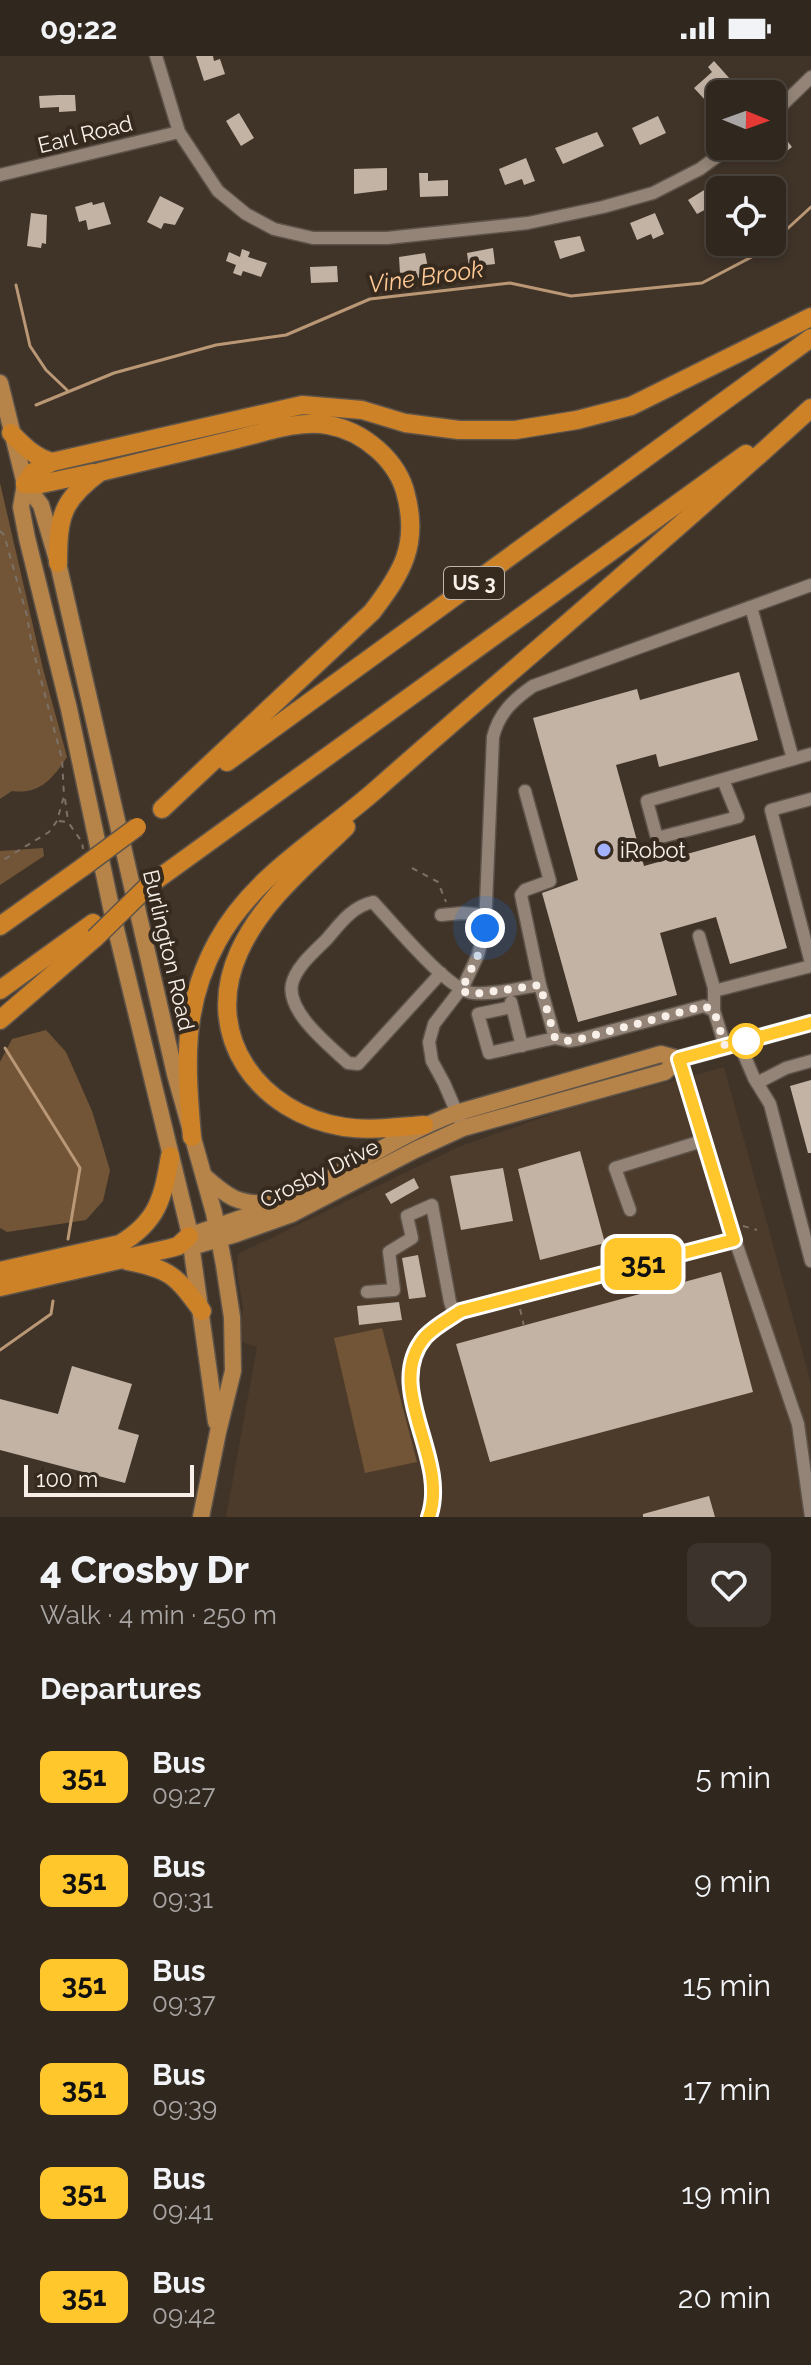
<!DOCTYPE html>
<meta charset="utf-8">
<style>
:root{--surface:#30271f;--page:#3c332c;--text:#f1f3f6;--muted:#a8a5a4;--line:#4b443d}
body{margin:0;font-family:Raleway,sans-serif;background:var(--page);color:var(--text);height:100vh;display:flex;flex-direction:column;font-size:30px;white-space:nowrap}
*{box-sizing:border-box;margin:0}
p{font-size:26px;color:var(--muted)}
.icon{flex:none;width:44px;height:44px;fill:none;stroke:currentColor;stroke-width:2;stroke-linecap:round;stroke-linejoin:round}
.map{position:relative;height:1461px;overflow:hidden}
.sheet{display:flex;flex-direction:column;background:var(--surface);flex:1}
.sheet>*{flex:none}
.badge{padding:0 16px;border-radius:12px;font-size:28px;line-height:52px}
.needle{width:52px;rotate:91deg}
.tools{position:absolute;left:706px;top:24px;display:grid;gap:16px}
.tools a{display:grid;place-items:center;width:80px;height:80px;border-radius:12px;background:var(--surface);box-shadow:0 4px 12px #0003,0 0 0 2px var(--line);font-size:40px}
.scale{position:absolute;left:24px;bottom:20px;width:170px;box-sizing:border-box;padding-left:8px;border:4px solid #f8f0e8;border-top:0;font-size:22px;line-height:28px;white-space:nowrap;color:#f8f0e8;-webkit-text-stroke:6px #362a1f;paint-order:stroke}
.you{position:absolute;width:40px;height:40px;margin:-20px;border:6px solid #fff;border-radius:50%;background:#1a73e8;box-shadow:0 0 0 12px #1a73e833}
.map>.badge{position:absolute;translate:-50% -50%;box-shadow:0 0 0 4px #fff}
h2{padding:0 40px;font-size:30px;line-height:72px}
.round{display:grid;place-items:center;flex:none;width:84px;height:84px;border-radius:12px;background:var(--page)}
.overview{display:flex;align-items:center;justify-content:space-between;height:136px;padding:0 40px}
h1{font-size:38px;font-weight:800;line-height:60px}
ul{padding:0;list-style:none}
li{display:flex;align-items:center;gap:24px;height:104px;padding:0 40px}
li div{flex:1}
li b{display:block;font-size:30px}
li em{font-style:normal}
li .badge{min-width:88px;font-weight:700;text-align:center}
.status{display:flex;justify-content:space-between;align-items:center;height:56px;padding:0 40px;background:var(--surface);direction:ltr}
.status svg{height:22px;fill:currentColor}
.map>svg:first-child{display:block}
.built{fill:#4c3a2a}
.green{fill:#725537}
.lines{fill:none;stroke-linecap:round;stroke-linejoin:round}
.stream{stroke:#ba9876;stroke-width:3}
.building{fill:#c2b3a5}
.minor-casing{stroke:#5d5349;stroke-width:15}
.major-casing{stroke:#5d5349;stroke-width:19}
.highway-casing{stroke:#5d5349;stroke-width:21}
.path{stroke:#7b7166;stroke-width:2;stroke-dasharray:6 6;stroke-linecap:butt}
.minor{stroke:#938477;stroke-width:12}
.major{stroke:#b68348;stroke-width:16}
.highway{stroke:#ce8228;stroke-width:18}
.highway-bridge-casing{stroke:#5d5349;stroke-width:21;stroke-linecap:butt}
.highway-bridge{stroke:#ce8228;stroke-width:18}
.line-casing{stroke:#fff;stroke-width:18}
.line{stroke:#ffc72c;stroke-width:12}
.walk{stroke:#f8f0e8;stroke-width:8;stroke-dasharray:0 14.4}
.poi-dot{fill:#a3b2fd;stroke:#362a1f;stroke-width:3}
.stop-dot{fill:#fff;stroke:#ffc72c;stroke-width:4}
.labels{text-anchor:middle;stroke-width:8;stroke-linejoin:round;paint-order:stroke}
.shield{fill:#362a1f;stroke:#beb5ac;stroke-width:2}
.shield-label{font-size:20px;font-weight:bold;fill:#f8f0e8}
.street-label{font-size:22px;fill:#f8f0e8;stroke:#362a1f}
.poi-label{font-size:22px;fill:#f8f0e8;stroke:#362a1f;text-anchor:start}
.water-label{font-size:24px;font-style:italic;fill:#ffc995;stroke:#362a1f}
</style>
<div class="status"><b>09:22</b><svg viewBox="0 0 49 12"><path d="M0 12V9h3v3zM5 12V6h3v6zM10 12V3h3v9zM15 12V0h3v12zM26 1h20v11H26zM47 4h2v5h-2z"/></svg></div>
<div class="map">
<svg width="811" height="1461" viewBox="0 0 811 1461">
<rect width="100%" height="100%" fill="#403429"/>
<polygon class="built" points="724,1011 811,1327 811,1461 226,1461 257,1291 239,1285 243,1253 237,1214 238,1198 458,1091 564,1054"/>
<g class="green">
<path d="M 0,427 L 43,613 L 67,701 C 53,722 40,739 12,735 L 0,743 Z"/>
<polygon points="43,792 44,800 0,829 0,795"/>
<polygon points="46,974 66,996 92,1055 110,1114 103,1145 86,1164 7,1176 0,1172 0,1006 12,983"/>
<polygon points="382,1272 417,1406 365,1417 334,1282"/>
</g>
<g class="lines">
<g class="stream">
<polyline points="16,229 30,290 46,314 67,334"/>
<polyline points="36,349 114,317 216,289 286,279 370,243 510,227 571,240 702,227 763,195 811,151"/>
<polyline points="5,992 80,1112 68,1183"/>
<polyline points="0,1294 51,1258 53,1245"/>
</g>
</g>
<g class="building">
<polygon points="196,0 213,0 214,5 220,3 225,18 204,25"/>
<polygon points="714,5 730,23 706,45 694,32 712,16 708,11"/>
<polygon points="59,39 75,39 76,55 59,56 59,51 40,52 39,40"/>
<polygon points="239,57 254,82 241,90 226,65"/>
<polygon points="658,60 666,77 640,89 632,72"/>
<polygon points="597,76 604,90 563,108 555,92"/>
<polygon points="782,78 792,91 773,106 763,94 772,90 772,87"/>
<polygon points="526,102 535,125 524,129 522,123 505,129 499,113"/>
<polygon points="387,112 387,134 354,138 354,113"/>
<polygon points="419,117 428,117 428,125 448,124 448,140 420,141"/>
<polygon points="709,131 720,151 713,155 710,151 697,158 688,144"/>
<polygon points="160,140 184,152 175,169 164,167 161,173 147,166"/>
<polygon points="92,146 93,149 104,146 111,168 88,174 86,164 79,166 75,151"/>
<polygon points="31,157 47,159 46,188 42,187 41,192 27,190"/>
<polygon points="655,157 664,178 653,183 651,178 637,184 630,167"/>
<polygon points="580,180 585,195 560,203 554,185"/>
<polygon points="493,192 495,208 469,211 467,197"/>
<polygon points="242,193 250,196 248,201 267,207 261,221 243,215 241,220 233,217 236,209 226,205 229,196 240,201"/>
<polygon points="425,197 430,221 417,222 416,215 400,217 399,201"/>
<polygon points="337,210 338,226 311,227 310,211"/>
<polygon points="739,616 758,684 659,711 656,698 616,709 644,810 755,779 787,892 730,908 716,861 660,877 677,939 578,966 542,837 578,824 533,662 637,633 640,644"/>
<polygon points="811,1024 811,1097 808,1097 790,1030"/>
<polygon points="580,1095 605,1187 540,1204 518,1113"/>
<polygon points="503,1112 513,1165 461,1174 450,1120"/>
<polygon points="414,1122 419,1132 391,1148 385,1138"/>
<polygon points="418,1199 426,1241 409,1243 402,1202"/>
<polygon points="721,1216 753,1336 490,1406 456,1288"/>
<polygon points="399,1246 402,1264 359,1269 357,1250"/>
<polygon points="72,1310 132,1328 118,1373 139,1379 125,1427 0,1394 0,1343 58,1358"/>
<polygon points="709,1440 715,1461 643,1461 643,1458"/>
</g>
<g class="lines">
<defs>
<g id="minor">
<polyline points="156,0 179,76 218,135 246,158 274,173 313,182 387,182 528,167 603,151 653,137 700,113 731,90"/>
<polyline points="772,59 811,21"/>
<polyline points="0,119 179,76"/>
<polyline points="751,551 793,703"/>
<polyline points="723,724 738,761 657,782 647,745 811,698"/>
<polyline points="525,735 550,825 525,834 521,839 540,929"/>
<polyline points="811,743 771,754 811,907"/>
<polyline points="441,859 462,857 487,859"/>
<polyline points="699,880 714,932 714,955"/>
<path d="M 441,917 L 358,1008 L 348,1007 C 330,990 286,956 292,928 C 296,911 314,896 326,884 C 340,868 351,851 373,846 C 392,866 448,935 473,937 C 494,939 519,932 540,929 L 555,982 L 489,997 L 478,958 L 512,951"/>
<polyline points="714,935 811,910"/>
<polyline points="511,946 522,990"/>
<polyline points="555,982 569,985 580,983 704,950 714,955 725,990"/>
<polyline points="739,987 754,1022 770,1048 811,1205"/>
<polyline points="679,1003 720,1140 798,1368 811,1461"/>
<polyline points="757,1027 786,1012 811,1005"/>
<path d="M 460,1064 L 444,1027 L 432,1005 L 429,986 L 434,968 L 464,929 L 478,899 L 485,872 L 493,681 C 499,657 513,644 533,630 L 811,529"/>
<polyline points="630,1154 615,1112 702,1085"/>
<polyline points="367,1236 394,1234 389,1196 412,1182 407,1160 432,1149 450,1246 455,1259"/>
<path d="M 429,1461 C 450,1402 382,1332 425,1281 C 435,1270 449,1263 461,1255 L 734,1184"/>
</g>
<g id="major">
<polyline points="0,327 25,428 41,449 58,507 175,1018 214,1157 224,1209 232,1261 233,1315 218,1376 201,1461"/>
<polyline points="25,428 21,451 27,482 69,653 114,865 189,1174 216,1366"/>
<path d="M 204,1120 C 229,1142 237,1148 271,1148"/>
<path d="M 189,1180 C 228,1166 268,1155 304,1136 C 355,1110 402,1077 456,1057 L 661,998 L 679,1003"/>
<polyline points="191,1191 236,1178 292,1158 415,1094 463,1072 665,1016 679,1003 811,967"/>
</g>
<g id="highway">
<path d="M 11,377 C 24,390 34,401 52,406"/>
<polyline points="25,428 33,416 52,406 302,349 362,354 405,367 459,374 515,374 577,364 631,350 811,261"/>
<polyline points="25,428 41,428 93,417"/>
<path d="M 58,507 C 58,460 62,444 100,416 C 146,405 192,394 237,383 C 266,376 298,364 328,369 C 363,375 398,404 406,439 C 419,489 402,517 372,556 L 162,753"/>
<polyline points="227,706 811,282"/>
<path d="M 346,771 C 307,809 262,845 239,896 C 201,980 259,1057 344,1071 C 371,1075 398,1071 424,1069"/>
<polyline points="148,830 746,398"/>
<polyline points="0,870 83,811"/>
<polyline points="0,934 93,867"/>
<polyline points="0,964 95,882"/>
<path d="M 192,1081 C 186,1009 181,952 217,886 C 253,819 323,781 378,732 C 522,605 669,482 811,352"/>
<path d="M 127,1205 C 171,1213 176,1220 202,1255"/>
<path d="M 0,1215 L 120,1188 C 158,1165 163,1142 170,1100"/>
<polyline points="0,1231 171,1192 178,1190 189,1180"/>
</g>
</defs>
<use href="#minor" class="minor-casing"/>
<use href="#major" class="major-casing"/>
<use href="#highway" class="highway-casing"/>
<g class="path">
<polyline points="0,475 4,479 27,560 32,590 62,703 64,740 57,765 49,776 0,806"/>
<polyline points="65,743 68,765"/>
<polyline points="59,765 68,766 82,786 83,793"/>
<polyline points="412,812 438,826 446,846"/>
<polyline points="743,1170 757,1174"/>
<polyline points="520,1253 524,1270"/>
</g>
<use href="#minor" class="minor"/>
<use href="#major" class="major"/>
<use href="#highway" class="highway"/>
<defs>
<g id="highway-bridge">
<polyline points="83,811 137,771"/>
<polyline points="95,882 148,830"/>
</g>
</defs>
<use href="#highway-bridge" class="highway-bridge-casing"/>
<use href="#highway-bridge" class="highway-bridge"/>
</g>
<g class="lines">
<defs>
<path id="line" d="M 429,1461 C 450,1402 382,1332 425,1281 C 435,1270 449,1263 461,1255 L 734,1184 L 679,1003 L 811,967"/>
</defs>
<use href="#line" class="line-casing"/>
<use href="#line" class="line"/>
<polyline class="walk" points="485,872 478,899 461,935 474,938 540,929 555,982 569,985 580,983 704,950 714,955 725,990 746,985"/>
</g>
<circle class="poi-dot" cx="604" cy="794" r="8"/>
<circle class="stop-dot" cx="746" cy="985" r="16"/>
<g class="labels">
<rect class="shield" x="444" y="511" width="60" height="32" rx="6"/>
<g class="shield-label">
<text x="474" y="534">US 3</text>
</g>
<g class="street-label">
<text transform="translate(85 78) rotate(-14)" y="8">Earl Road</text>
<text transform="translate(169 894) rotate(77)" y="8">Burlington Road</text>
<text transform="translate(319 1117) rotate(-26)" y="8">Crosby Drive</text>
</g>
<g class="poi-label">
<text x="620" y="802">iRobot</text>
</g>
<g class="water-label">
<text transform="translate(426 221) rotate(-8)" y="8">Vine Brook</text>
</g>
</g>
</svg>
<div class="tools">
<a><svg class="needle" viewBox="-14 -14 28 28"><path d="M0-13l5 13h-10z" fill="#e53935"/><path d="M0 13l5-13h-10z" fill="#a8a5a4"/></svg></a>
<a><svg class="icon" aria-label="locate" viewBox="0 0 24 24"><circle cx="12" cy="12" r="6"/><path d="M12 2v4M12 18v4M2 12h4M18 12h4"/></svg></a>
</div>
<div class="scale">100 m</div>
<div class="you" style="left:485px;top:872px"></div>
<b class="badge" style="left:643px;top:1208px;background:#ffc72c;color:#111">351</b>
</div>
<section class="sheet">
<div class="overview"><div><h1>4 Crosby Dr</h1><p>Walk · 4 min · 250 m</p></div><a class="round"><svg class="icon" aria-label="heart" viewBox="0 0 24 24"><path d="M12 20l-8-8c-3-5 5-10 8-4 3-6 11-1 8 4z"/></svg></a></div>
<h2>Departures</h2>
<ul>
<li><span class="badge" style="background:#ffc72c;color:#111">351</span><div><b>Bus</b><p>09:27</p></div><em>5 min</em></li>
<li><span class="badge" style="background:#ffc72c;color:#111">351</span><div><b>Bus</b><p>09:31</p></div><em>9 min</em></li>
<li><span class="badge" style="background:#ffc72c;color:#111">351</span><div><b>Bus</b><p>09:37</p></div><em>15 min</em></li>
<li><span class="badge" style="background:#ffc72c;color:#111">351</span><div><b>Bus</b><p>09:39</p></div><em>17 min</em></li>
<li><span class="badge" style="background:#ffc72c;color:#111">351</span><div><b>Bus</b><p>09:41</p></div><em>19 min</em></li>
<li><span class="badge" style="background:#ffc72c;color:#111">351</span><div><b>Bus</b><p>09:42</p></div><em>20 min</em></li>
</ul>
</section>
